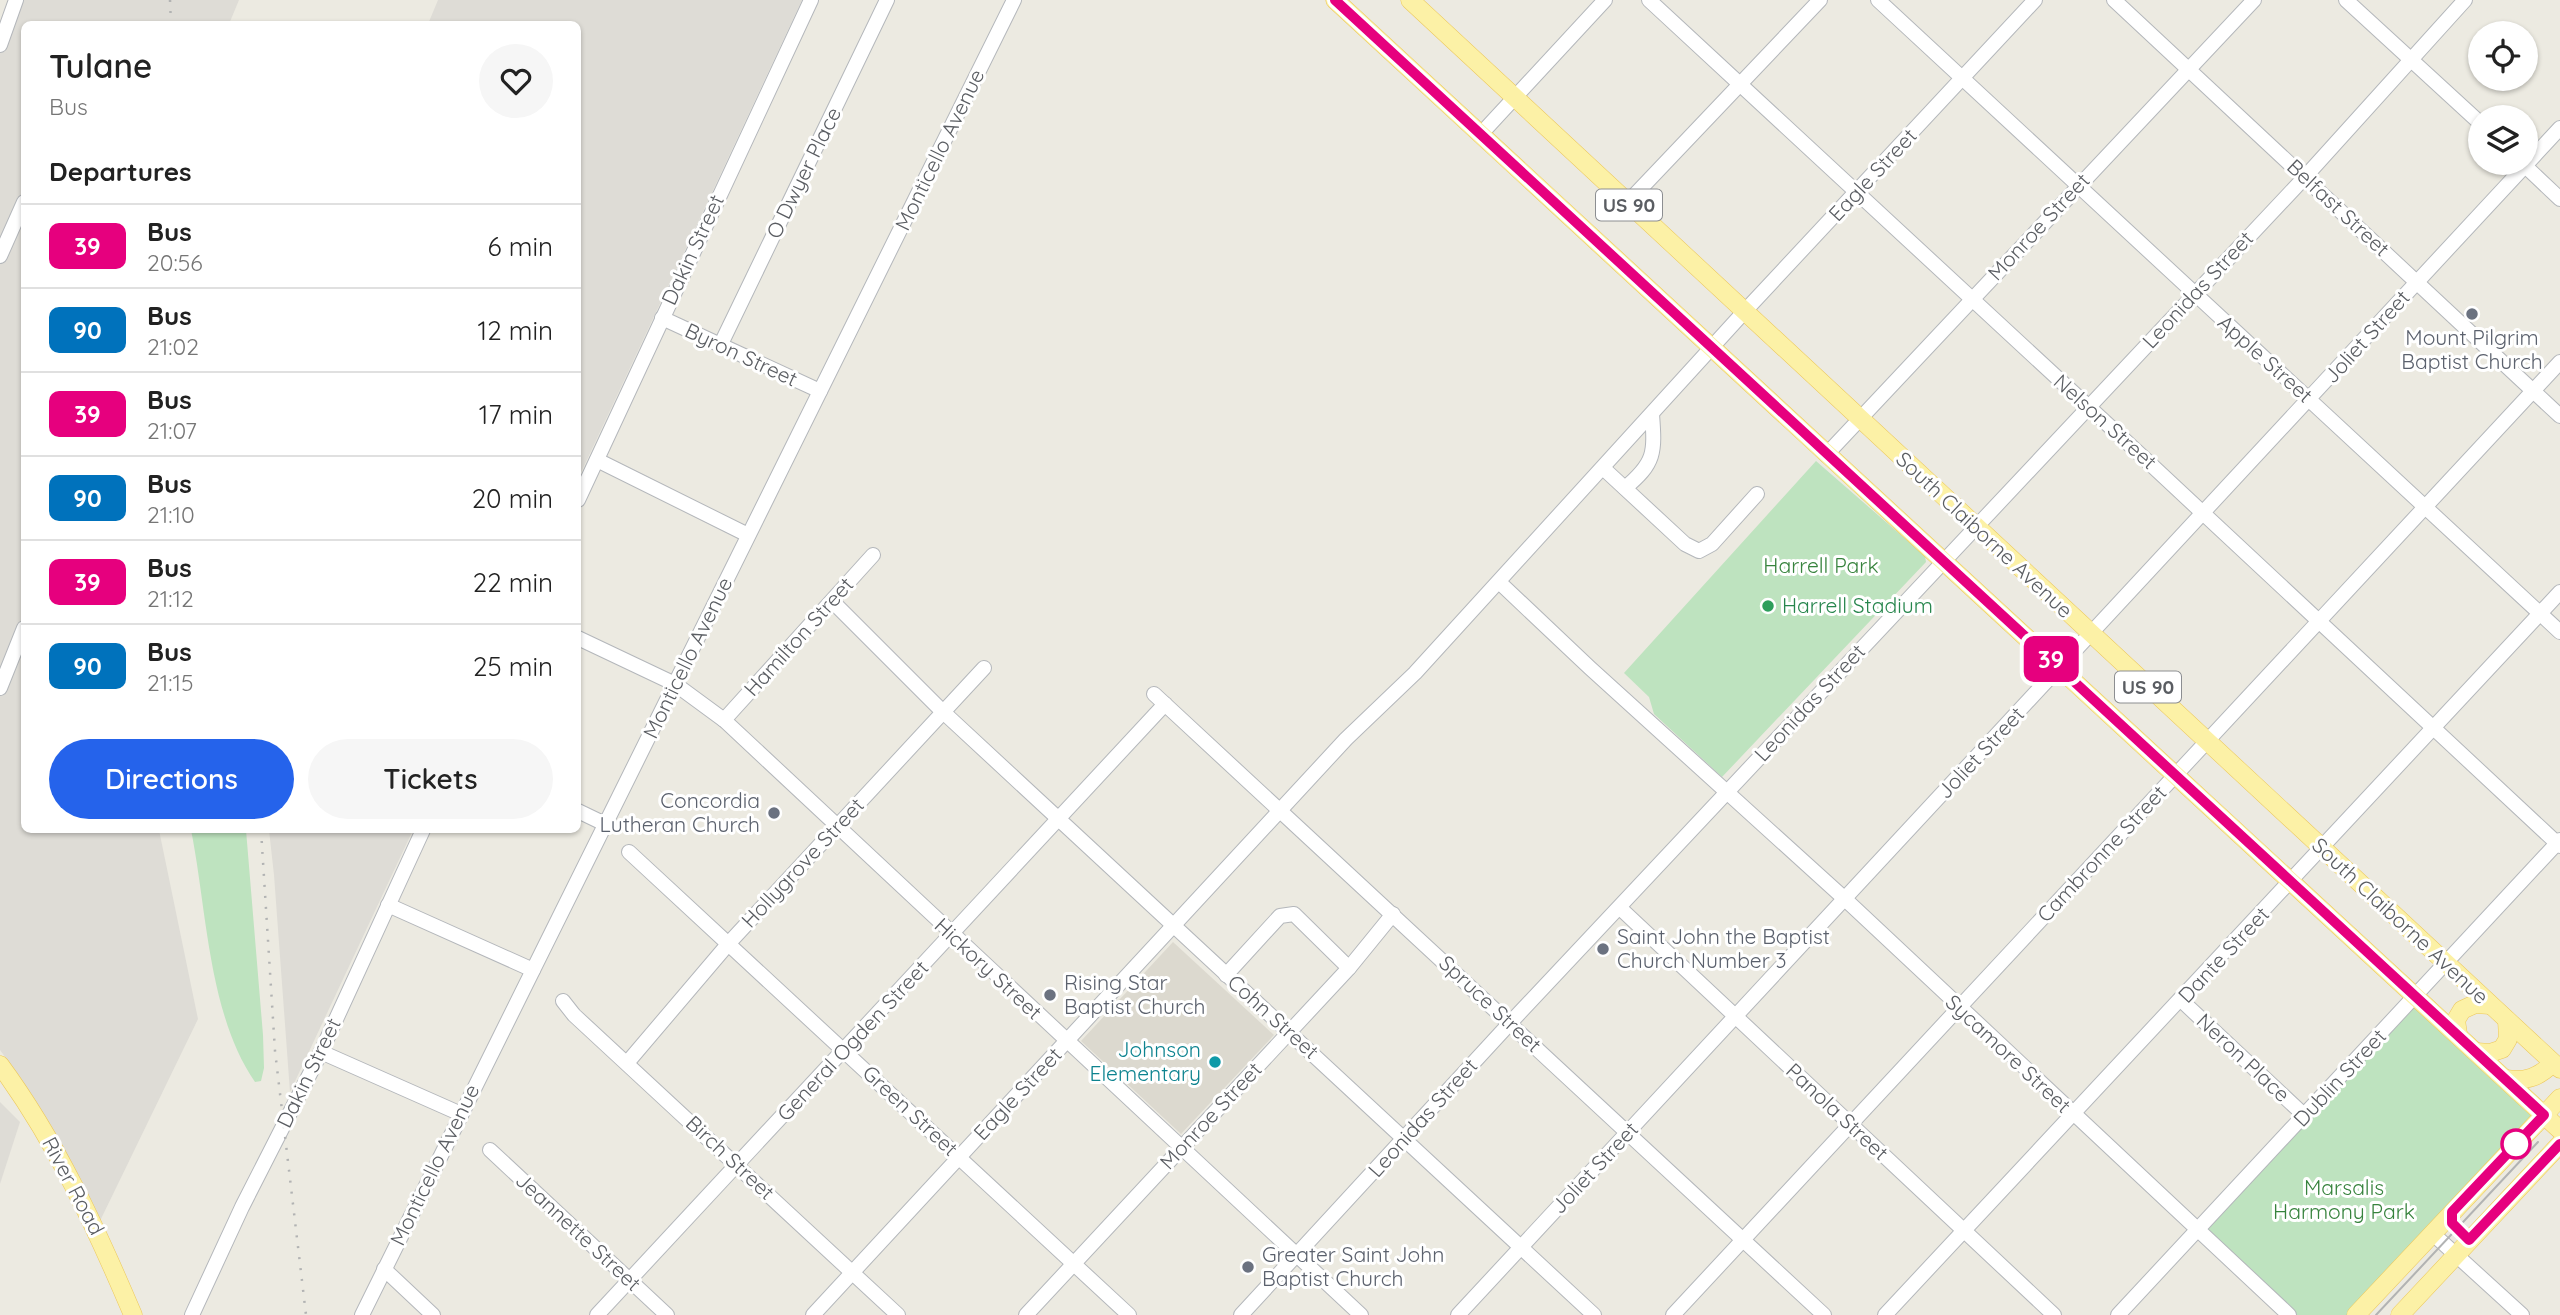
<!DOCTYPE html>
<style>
:root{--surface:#fff;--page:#f6f6f6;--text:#222;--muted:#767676;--line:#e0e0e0;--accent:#2563eb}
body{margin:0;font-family:Quicksand,sans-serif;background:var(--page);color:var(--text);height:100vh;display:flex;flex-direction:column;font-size:26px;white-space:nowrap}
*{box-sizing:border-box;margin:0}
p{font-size:23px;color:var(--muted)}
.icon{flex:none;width:38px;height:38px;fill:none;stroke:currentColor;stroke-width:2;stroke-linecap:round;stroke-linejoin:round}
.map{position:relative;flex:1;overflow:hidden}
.panel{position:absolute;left:21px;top:21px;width:560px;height:812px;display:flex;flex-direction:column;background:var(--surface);border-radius:10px;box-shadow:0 2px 5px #0004}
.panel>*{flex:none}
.badge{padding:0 14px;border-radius:10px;font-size:24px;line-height:46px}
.tools{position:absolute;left:2468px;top:21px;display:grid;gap:14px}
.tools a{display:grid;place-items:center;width:70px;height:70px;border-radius:50%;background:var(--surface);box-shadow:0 2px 5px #0004;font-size:35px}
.map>.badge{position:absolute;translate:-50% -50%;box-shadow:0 0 0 4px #fff}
h2{padding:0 28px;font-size:26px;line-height:63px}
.round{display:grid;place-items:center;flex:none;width:74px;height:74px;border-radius:37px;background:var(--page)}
.headline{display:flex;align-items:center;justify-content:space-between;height:119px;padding:0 28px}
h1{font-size:33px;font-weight:600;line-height:52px}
.cta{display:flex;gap:14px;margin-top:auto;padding:14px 28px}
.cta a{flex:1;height:80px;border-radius:42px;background:var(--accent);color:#fff;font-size:28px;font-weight:600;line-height:80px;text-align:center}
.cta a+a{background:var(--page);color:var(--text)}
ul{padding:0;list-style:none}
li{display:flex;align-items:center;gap:21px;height:84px;padding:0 28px;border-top:2px solid var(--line)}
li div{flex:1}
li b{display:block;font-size:26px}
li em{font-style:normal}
li .badge{min-width:77px;font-weight:700;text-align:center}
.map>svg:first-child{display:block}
.industrial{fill:#dedcd6}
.education{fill:#dcd9cf}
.green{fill:#bee3bf}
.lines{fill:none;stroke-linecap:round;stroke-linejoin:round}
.minor-casing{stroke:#b4b7bb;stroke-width:16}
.major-casing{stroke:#ecc75a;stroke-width:19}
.minor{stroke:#fff;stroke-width:14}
.major{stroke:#fcf1a6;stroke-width:18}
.tram{stroke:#b2b3b3;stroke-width:2}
.rail{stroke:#b2b3b3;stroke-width:2.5;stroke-dasharray:2 9;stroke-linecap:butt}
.line-casing{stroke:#fff;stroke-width:16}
.line{stroke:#e6007e;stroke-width:10}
.worship-dot{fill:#6b7280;stroke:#fff;stroke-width:2.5}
.leisure-dot{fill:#2e9e5b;stroke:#fff;stroke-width:2.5}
.culture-dot{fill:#0f9aa8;stroke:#fff;stroke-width:2.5}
.stop-dot{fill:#fff;stroke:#e6007e;stroke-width:3.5}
.labels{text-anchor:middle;stroke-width:6;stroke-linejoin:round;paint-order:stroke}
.shield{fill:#fff;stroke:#8c8e91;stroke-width:2}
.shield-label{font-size:19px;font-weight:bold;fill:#5a5d62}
.street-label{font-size:21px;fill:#5a5d62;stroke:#fff}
.worship-label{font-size:21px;fill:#5b616d;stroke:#fff;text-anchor:start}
.park-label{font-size:21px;fill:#37833d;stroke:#fff}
.leisure-label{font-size:21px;fill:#27864d;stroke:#fff;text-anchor:start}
.culture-label{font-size:21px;fill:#0d838f;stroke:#fff;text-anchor:end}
</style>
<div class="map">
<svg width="2560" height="1315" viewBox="0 0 2560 1315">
<rect width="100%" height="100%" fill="#eceae1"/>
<g class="industrial">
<polygon points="23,0 239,0 229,24 24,24 24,830 159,830 198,1019 99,1223 22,1080 0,1050 0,33 10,37"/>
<polygon points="438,0 802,0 578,479 578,24 428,24"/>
<polygon points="269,830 413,830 290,1092 274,875"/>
<polygon points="0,1102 20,1122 0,1184"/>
</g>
<polygon class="education" points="1173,942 1274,1035 1181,1134 1081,1041"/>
<g class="green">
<polygon points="1816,461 1925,556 1926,562 1722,777 1654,714 1649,697 1624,673"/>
<path d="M 191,830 L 246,830 L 263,1035 L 264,1068 L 261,1081 L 255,1082 C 208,1014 207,909 191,830 Z"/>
<polygon points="2417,995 2544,1115 2356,1315 2289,1315 2197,1230"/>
</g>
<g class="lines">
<defs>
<g id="minor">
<path d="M 1649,0 C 1953,282 2258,562 2560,846"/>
<polyline points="1878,0 2560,632"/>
<polyline points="2114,0 2560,416"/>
<polyline points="2346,0 2480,123"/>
<polyline points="0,45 16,0"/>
<polyline points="1480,135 1605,0"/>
<polyline points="2522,163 2560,199"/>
<polyline points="1627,203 1820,0"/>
<polyline points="0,256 24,202"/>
<polyline points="662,318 820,391"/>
<polyline points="720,346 887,0"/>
<polyline points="1826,455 2254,0"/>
<polyline points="597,460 748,535"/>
<polyline points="1603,468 1685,544 1699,551 1712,544 1757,494"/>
<path d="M 1625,488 C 1655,463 1655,453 1652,414"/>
<polyline points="578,500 811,0"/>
<polyline points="1499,582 1590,668 1846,900 2289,1315"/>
<polyline points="832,601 941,710 1594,1315"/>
<polyline points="578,638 675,684 724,720 1361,1315"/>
<polyline points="0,688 24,628"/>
<polyline points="1154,694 1824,1315"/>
<polyline points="724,720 873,555"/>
<polyline points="578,811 605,824"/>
<polyline points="629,852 1129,1315"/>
<polyline points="388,905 533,970"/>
<polyline points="1620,908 2054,1315"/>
<polyline points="1226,975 1280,916 1294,914 1349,968"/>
<polyline points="2181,1000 2305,1116"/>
<polyline points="563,1001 574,1015 898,1315"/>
<polyline points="321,1052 461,1114"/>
<polyline points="627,1063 729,943 984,668"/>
<polyline points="490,1150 667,1315"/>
<polyline points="2432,1233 2522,1315"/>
<polyline points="384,1269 433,1315"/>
<polyline points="192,1315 242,1207 321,1052 423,830"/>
<polyline points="362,1315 1014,0"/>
<polyline points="597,1315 1165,704"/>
<polyline points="813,1315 1346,739 1415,673 1744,312 2035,0"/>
<polyline points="1026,1315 1349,968 1393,914"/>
<polyline points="1241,1315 1510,1023 2305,177 2465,0"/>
<polyline points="1458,1315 2560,128"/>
<polyline points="1673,1315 2560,362"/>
<polyline points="1885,1315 2560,592"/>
<polyline points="2118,1315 2560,840"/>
</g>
<g id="major">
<polyline points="1335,0 2560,1130"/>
<polyline points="1410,0 2560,1069"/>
<polyline points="2458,1034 2456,1020 2462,1010 2475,1004 2490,1005"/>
<polyline points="2477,1052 2490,1053 2502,1049 2508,1039 2507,1020"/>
<path d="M 0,1065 C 56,1141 96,1228 133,1315"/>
<path d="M 2506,1079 C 2526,1082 2539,1077 2553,1063"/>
<polyline points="2356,1315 2560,1098"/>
<polyline points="2400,1315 2560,1144"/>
</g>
</defs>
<use href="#minor" class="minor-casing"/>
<use href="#major" class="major-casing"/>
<use href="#minor" class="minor"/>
<use href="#major" class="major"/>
<polyline class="tram" points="2376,1315 2538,1142"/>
<g class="rail">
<polyline points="170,0 171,24"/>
<polyline points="261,830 275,1051 306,1315"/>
</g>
</g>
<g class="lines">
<defs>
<polyline id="line" points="1335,0 2544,1115 2452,1212 2452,1223 2469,1240 2560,1144"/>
</defs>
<use href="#line" class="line-casing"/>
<use href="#line" class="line"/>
</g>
<g class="worship-dot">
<circle cx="2472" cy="314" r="7"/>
<circle cx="774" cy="813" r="7"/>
<circle cx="1603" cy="949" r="7"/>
<circle cx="1050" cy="995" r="7"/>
<circle cx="1248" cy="1267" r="7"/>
</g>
<circle class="leisure-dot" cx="1768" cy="606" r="7"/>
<circle class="culture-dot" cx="1215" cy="1062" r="7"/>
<circle class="stop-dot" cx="2516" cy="1144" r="14"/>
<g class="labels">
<g class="shield">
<rect x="1596" y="189.5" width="66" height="31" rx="5"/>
<rect x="2115" y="671.5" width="66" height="31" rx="5"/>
</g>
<g class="shield-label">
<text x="1629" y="212">US 90</text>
<text x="2148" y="694">US 90</text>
</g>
<g class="street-label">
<text transform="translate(940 150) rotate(-64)" y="7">Monticello Avenue</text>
<text transform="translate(804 173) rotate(-64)" y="7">O Dwyer Place</text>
<text transform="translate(1873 175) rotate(-47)" y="7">Eagle Street</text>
<text transform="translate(2338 208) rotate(43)" y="7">Belfast Street</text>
<text transform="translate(2039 227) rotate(-47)" y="7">Monroe Street</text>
<text transform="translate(693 250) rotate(-65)" y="7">Dakin Street</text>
<text transform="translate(2198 290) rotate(-47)" y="7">Leonidas Street</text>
<text transform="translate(2367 337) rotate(-48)" y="7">Joliet Street</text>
<text transform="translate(741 355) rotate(25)" y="7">Byron Street</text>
<text transform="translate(2265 359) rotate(42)" y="7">Apple Street</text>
<text transform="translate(2105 422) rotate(42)" y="7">Nelson Street</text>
<text transform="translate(1984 535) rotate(43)" y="7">South Claiborne Avenue</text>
<text transform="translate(799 637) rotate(-48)" y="7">Hamilton Street</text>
<text transform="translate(688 658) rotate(-64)" y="7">Monticello Avenue</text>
<text transform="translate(1810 703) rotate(-47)" y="7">Leonidas Street</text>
<text transform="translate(1981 753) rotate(-47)" y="7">Joliet Street</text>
<text transform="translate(2102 854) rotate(-47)" y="7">Cambronne Street</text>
<text transform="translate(803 863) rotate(-47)" y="7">Hollygrove Street</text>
<text transform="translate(2400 921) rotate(43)" y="7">South Claiborne Avenue</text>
<text transform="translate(2224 955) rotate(-47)" y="7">Dante Street</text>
<text transform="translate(988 969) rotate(43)" y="7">Hickory Street</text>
<text transform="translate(1490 1004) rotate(43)" y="7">Spruce Street</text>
<text transform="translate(1273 1017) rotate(42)" y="7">Cohn Street</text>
<text transform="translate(853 1041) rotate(-47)" y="7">General Ogden Street</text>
<text transform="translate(2008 1054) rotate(43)" y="7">Sycamore Street</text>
<text transform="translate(2243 1058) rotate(43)" y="7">Neron Place</text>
<text transform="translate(309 1073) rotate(-64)" y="7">Dakin Street</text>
<text transform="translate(2340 1078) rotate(-47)" y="7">Dublin Street</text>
<text transform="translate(1018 1094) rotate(-47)" y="7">Eagle Street</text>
<text transform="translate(910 1111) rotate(43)" y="7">Green Street</text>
<text transform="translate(1837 1112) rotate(43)" y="7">Panola Street</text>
<text transform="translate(1211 1116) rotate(-47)" y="7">Monroe Street</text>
<text transform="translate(1423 1118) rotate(-48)" y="7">Leonidas Street</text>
<text transform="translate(730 1158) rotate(43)" y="7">Birch Street</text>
<text transform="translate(435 1165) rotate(-64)" y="7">Monticello Avenue</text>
<text transform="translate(1595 1168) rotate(-47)" y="7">Joliet Street</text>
<text transform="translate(73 1186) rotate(62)" y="7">River Road</text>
<text transform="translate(578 1232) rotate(43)" y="7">Jeannette Street</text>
</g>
<g class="worship-label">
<text x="2472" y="345" text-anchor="middle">Mount Pilgrim<tspan x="2472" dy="24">Baptist Church</tspan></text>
<text x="760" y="808" text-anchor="end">Concordia<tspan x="760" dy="24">Lutheran Church</tspan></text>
<text x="1617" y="944">Saint John the Baptist<tspan x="1617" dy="24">Church Number 3</tspan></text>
<text x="1064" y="990">Rising Star<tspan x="1064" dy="24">Baptist Church</tspan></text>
<text x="1262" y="1262">Greater Saint John<tspan x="1262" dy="24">Baptist Church</tspan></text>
</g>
<g class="park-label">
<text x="1821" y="573">Harrell Park</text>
<text x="2344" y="1195">Marsalis<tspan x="2344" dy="24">Harmony Park</tspan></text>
</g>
<g class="leisure-label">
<text x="1782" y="613">Harrell Stadium</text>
</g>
<g class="culture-label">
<text x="1201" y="1057">Johnson<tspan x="1201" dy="24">Elementary</tspan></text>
</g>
</g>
</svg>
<div class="tools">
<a><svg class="icon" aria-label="locate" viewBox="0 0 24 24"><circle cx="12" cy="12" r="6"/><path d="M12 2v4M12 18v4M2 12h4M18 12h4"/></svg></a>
<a><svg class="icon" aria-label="layers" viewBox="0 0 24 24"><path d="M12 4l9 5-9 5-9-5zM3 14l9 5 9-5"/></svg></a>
</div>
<b class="badge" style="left:2051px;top:659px;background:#e6007e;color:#fff">39</b>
<section class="panel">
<div class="headline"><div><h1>Tulane</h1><p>Bus</p></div><a class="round"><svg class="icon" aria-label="heart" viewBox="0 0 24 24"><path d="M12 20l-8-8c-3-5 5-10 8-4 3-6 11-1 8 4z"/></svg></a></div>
<h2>Departures</h2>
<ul>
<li><span class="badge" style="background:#e6007e;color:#fff">39</span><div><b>Bus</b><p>20:56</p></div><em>6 min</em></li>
<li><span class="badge" style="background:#0072bc;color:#fff">90</span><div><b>Bus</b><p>21:02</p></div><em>12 min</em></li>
<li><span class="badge" style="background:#e6007e;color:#fff">39</span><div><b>Bus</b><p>21:07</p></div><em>17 min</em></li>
<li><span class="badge" style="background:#0072bc;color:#fff">90</span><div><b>Bus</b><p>21:10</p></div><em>20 min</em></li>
<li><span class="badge" style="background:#e6007e;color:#fff">39</span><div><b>Bus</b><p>21:12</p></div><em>22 min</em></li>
<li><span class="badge" style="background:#0072bc;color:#fff">90</span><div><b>Bus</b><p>21:15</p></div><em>25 min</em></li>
</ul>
<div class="cta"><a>Directions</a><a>Tickets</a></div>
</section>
</div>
